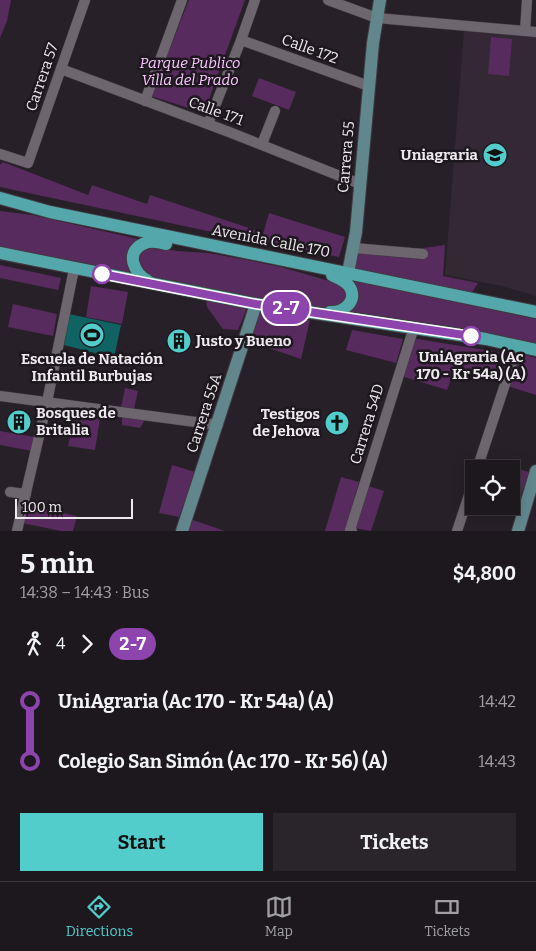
<!DOCTYPE html>
<meta charset="utf-8">
<style>
:root{--surface:#1d181e;--page:#2a252b;--text:#f1f3f6;--muted:#a0a0a4;--line:#3b373c;--accent:#52cdcc}
body{margin:0;font-family:Bitter,serif;background:var(--page);color:var(--text);height:100vh;display:flex;flex-direction:column;font-size:19px;white-space:nowrap}
*{box-sizing:border-box;margin:0}
p{font-size:16px;color:var(--muted)}
.icon{flex:none;width:28px;height:28px;fill:none;stroke:currentColor;stroke-width:2;stroke-linecap:round;stroke-linejoin:round}
.map{position:relative;height:531px;overflow:hidden}
.drawer{display:flex;flex-direction:column;background:var(--surface);flex:1}
.drawer>*{flex:none}
.badge{padding:0 10px;border-radius:16px;font-size:18px;line-height:32px}
.buttons{position:absolute;left:465px;top:460px;display:grid;gap:10px}
.buttons a{display:grid;place-items:center;width:55px;height:55px;border-radius:0px;background:var(--surface);box-shadow:0 2px 12px #0003,0 0 0 1px var(--line);font-size:25px}
.scale{position:absolute;left:15px;bottom:12px;width:118px;box-sizing:border-box;padding-left:5px;border:2px solid #ede9ee;border-top:0;font-size:14px;line-height:18px;white-space:nowrap;color:#ede9ee;-webkit-text-stroke:4px #1d171e;paint-order:stroke}
.map>.badge{position:absolute;translate:-50% -50%;box-shadow:0 0 0 2px #fff}
.legs{display:flex;align-items:center;gap:8px;height:55px;padding:0 20px;font-size:16px}
.legs p{margin-inline-start:auto}
.head{display:flex;align-items:center;justify-content:space-between;height:85px;padding:0 20px}
h1{font-size:28px;font-weight:700;line-height:38px}
.action{display:flex;gap:10px;margin-top:auto;padding:10px 20px}
.action a{flex:1;height:58px;border-radius:0px;background:var(--accent);color:#111;font-size:20px;font-weight:700;line-height:58px;text-align:center}
.action a+a{background:var(--page);color:var(--text)}
ul{padding:0 20px;list-style:none}
li{display:flex;align-items:center;gap:18px;height:60px;font-size:19px}
li i{display:grid;place-items:center;width:8px;height:100%;margin:0 6px;background:currentColor}
li i::after{content:'';width:12px;height:12px;margin:-6px;border:4px solid;border-radius:50%;background:var(--surface)}
li p{margin-inline-start:auto}
li:first-child i{background:linear-gradient(#0000 50%,currentColor 0)}
li:last-child i{background:linear-gradient(currentColor 50%,#0000 0)}
.tabs{display:flex;justify-content:space-around;align-items:center;height:70px;border-top:1px solid var(--line);background:var(--surface);font-size:14px;color:var(--muted)}
.tabs a{display:grid;justify-items:center;gap:2px}
.tabs .active{color:var(--accent)}
.map>svg:first-child{display:block}
.built{fill:#332834}
.green{fill:#572b5d}
.water{fill:#106363}
.lines{fill:none;stroke-linecap:round;stroke-linejoin:round}
.street-casing{stroke:#413b41;stroke-width:11}
.secondary-casing{stroke:#413b41;stroke-width:14}
.primary-casing{stroke:#413b41;stroke-width:14}
.street{stroke:#6e666e;stroke-width:10}
.secondary{stroke:#61878c;stroke-width:12}
.primary{stroke:#54a7aa;stroke-width:12}
.line-1-casing{stroke:#fff;stroke-width:11}
.line-1{stroke:#8e44ad;stroke-width:8}
.stop-1-dot{fill:#fff;stroke:#8e44ad;stroke-width:2.5}
.labels{text-anchor:middle;stroke-width:5;stroke-linejoin:round;paint-order:stroke}
.street-label{font-size:15px;fill:#ede9ee;stroke:#1d171e}
.park-label{font-size:15px;font-style:italic;fill:#f9c7ff;stroke:#1d171e}
.poi-label{font-size:15px;font-weight:bold;fill:#ede9ee;stroke:#1d171e;text-anchor:end}
.stop-label{font-size:15px;font-weight:bold;fill:#ede9ee;stroke:#1d171e}
</style>
<div class="map">
<svg width="536" height="531" viewBox="0 0 536 531">
<rect width="100%" height="100%" fill="#272028"/>
<polygon class="built" points="464,30 536,36 536,296 502,286 445,275"/>
<g class="green">
<polygon points="0,0 11,0 7,21 0,38"/>
<polygon points="189,0 245,0 204,113 151,96"/>
<polygon points="491,37 512,39 509,76 488,74"/>
<polygon points="259,78 296,92 289,110 252,96"/>
<polygon points="3,162 88,195 92,185 147,204 150,195 261,232 259,242 0,187 0,165"/>
<polygon points="0,211 33,215 138,239 139,240 128,258 129,272 132,275 0,250"/>
<polygon points="269,213 345,237 339,257 261,241"/>
<polygon points="445,245 443,276 478,283 471,294 351,271 356,251 408,258 416,249"/>
<polygon points="150,246 177,251 208,253 242,259 281,267 340,284 346,294 345,302 332,309 288,305 153,278 138,269 139,254"/>
<polygon points="0,265 61,278 58,290 0,278"/>
<polygon points="354,281 536,319 536,346 348,316 353,282"/>
<polygon points="91,286 128,292 122,324 86,317"/>
<polygon points="206,300 247,308 238,330 223,329 207,307"/>
<polygon points="13,304 57,314 53,336 8,327"/>
<polygon points="257,312 310,320 301,359 248,341"/>
<polygon points="352,330 403,339 396,363 346,350"/>
<polygon points="412,338 509,354 500,381 454,370 447,390 401,376"/>
<polygon points="518,353 536,358 536,395 507,386"/>
<polygon points="125,388 138,391 134,409 121,407"/>
<polygon points="76,409 101,413 95,450 68,446"/>
<polygon points="122,416 145,420 140,428 122,425"/>
<polygon points="0,431 34,437 32,451 0,445"/>
<polygon points="485,460 529,472 521,495 511,493 511,469 482,469"/>
<polygon points="172,465 195,472 179,517 159,513"/>
<polygon points="341,477 359,482 345,531 325,531"/>
<polygon points="368,486 384,491 371,531 355,528"/>
<polygon points="26,505 77,516 73,531 61,531 22,523"/>
<polygon points="190,519 225,531 186,531"/>
</g>
<polygon class="water" points="69,314 121,325 114,358 64,345"/>
<g class="lines">
<defs>
<g id="street">
<polyline points="328,0 377,18 536,32"/>
<polyline points="525,31 527,0"/>
<polyline points="241,40 369,86"/>
<polyline points="61,69 229,132 360,184"/>
<polyline points="145,101 182,0"/>
<polyline points="208,124 241,40 255,0"/>
<polyline points="262,144 275,111"/>
<polyline points="0,154 28,163 85,0"/>
<polyline points="354,248 423,254"/>
<polyline points="0,396 218,425"/>
<polyline points="477,469 518,345"/>
<polyline points="10,492 26,494"/>
<polyline points="17,531 47,402 74,269"/>
<polyline points="352,531 350,530 414,327"/>
<polyline points="457,531 474,480"/>
</g>
<g id="secondary">
<polyline points="348,273 356,232 373,43 380,0"/>
<polyline points="182,531 256,304"/>
<polyline points="518,531 536,471"/>
</g>
<g id="primary">
<polyline points="0,198 50,212 536,312"/>
<polyline points="0,253 256,304 486,339 536,350"/>
<path d="M 148,281 C 135,274 124,253 143,244 C 150,240 159,242 166,244"/>
<path d="M 330,312 C 344,313 359,300 349,286 C 345,280 337,278 332,275"/>
</g>
</defs>
<use href="#street" class="street-casing"/>
<use href="#secondary" class="secondary-casing"/>
<use href="#primary" class="primary-casing"/>
<use href="#street" class="street"/>
<use href="#secondary" class="secondary"/>
<use href="#primary" class="primary"/>
</g>
<g class="lines">
<defs>
<polyline id="line-1" points="102,274 256,304 471,336"/>
</defs>
<use href="#line-1" class="line-1-casing"/>
<use href="#line-1" class="line-1"/>
</g>
<defs>
<symbol id="university-disc" viewBox="-11 -11 22 22"><circle r="9.5" fill="#52cdcc" stroke="#1d171e"/><path d="M0-5L7-2L0 1L-7-2ZM-4 1L0 2.5L4 1V4Q0 6-4 4Z" fill="#111"/></symbol>
<symbol id="stadium-disc" viewBox="-11 -11 22 22"><circle r="9.5" fill="#52cdcc" stroke="#1d171e"/><path d="M0-5a6.5 5 0 1 0 0 10a6.5 5 0 1 0 0-10ZM-3.5-1.8h7v3.6h-7Z" fill="#111"/></symbol>
<symbol id="building-disc" viewBox="-11 -11 22 22"><circle r="9.5" fill="#52cdcc" stroke="#1d171e"/><path d="M-4-6H4V6H1V3H-1V6H-4ZM-2.5-4.3h1.7v1.8h-1.7ZM.8-4.3h1.7v1.8H.8ZM-2.5-1h1.7V.8h-1.7ZM.8-1h1.7V.8H.8Z" fill="#111"/></symbol>
<symbol id="church-disc" viewBox="-11 -11 22 22"><circle r="9.5" fill="#52cdcc" stroke="#1d171e"/><path d="M-1.2-6h2.4v3.5h3.3v2.4h-3.3V6h-2.4V-.1h-3.3v-2.4h3.3Z" fill="#111"/></symbol>
</defs>
<g fill-rule="evenodd">
<use href="#university-disc" x="481" y="141" width="28" height="28"/>
<use href="#stadium-disc" x="78" y="321" width="28" height="28"/>
<use href="#building-disc" x="165" y="327" width="28" height="28"/>
<use href="#building-disc" x="5" y="408" width="28" height="28"/>
<use href="#church-disc" x="323" y="409" width="28" height="28"/>
</g>
<g class="stop-1-dot">
<circle cx="102" cy="274" r="9"/>
<circle cx="471" cy="336" r="9"/>
</g>
<g class="labels">
<g class="street-label">
<text transform="translate(310 49) rotate(20)" y="5">Calle 172</text>
<text transform="translate(42 77) rotate(-71)" y="5">Carrera 57</text>
<text transform="translate(216 111) rotate(20)" y="5">Calle 171</text>
<text transform="translate(346 157) rotate(-85)" y="5">Carrera 55</text>
<text transform="translate(271 241) rotate(11)" y="5">Avenida Calle 170</text>
<text transform="translate(204 413) rotate(-72)" y="5">Carrera 55A</text>
<text transform="translate(367 424) rotate(-73)" y="5">Carrera 54D</text>
</g>
<g class="park-label">
<text x="190" y="68">Parque Publico<tspan x="190" dy="17">Villa del Prado</tspan></text>
</g>
<g class="poi-label">
<text x="478" y="160">Uniagraria</text>
<text x="196" y="346" text-anchor="start">Justo y Bueno</text>
<text x="92" y="364" text-anchor="middle">Escuela de Natación<tspan x="92" dy="17">Infantil Burbujas</tspan></text>
<text x="36" y="418" text-anchor="start">Bosques de<tspan x="36" dy="17">Britalia</tspan></text>
<text x="320" y="419">Testigos<tspan x="320" dy="17">de Jehova</tspan></text>
</g>
<g class="stop-label">
<text x="471" y="362">UniAgraria (Ac<tspan x="471" dy="17">170 - Kr 54a) (A)</tspan></text>
</g>
</g>
</svg>
<div class="buttons">
<a><svg class="icon" aria-label="locate" viewBox="0 0 24 24"><circle cx="12" cy="12" r="6"/><path d="M12 2v4M12 18v4M2 12h4M18 12h4"/></svg></a>
</div>
<div class="scale">100 m</div>
<b class="badge" style="left:286px;top:308px;background:#8e44ad;color:#fff">2-7</b>
</div>
<section class="drawer">
<div class="head"><div><h1>5 min</h1><p>14:38 – 14:43 · Bus</p></div><b>$4,800</b></div>
<div class="legs"><svg class="icon" aria-label="walk" viewBox="0 0 24 24"><circle cx="13" cy="4" r="2"/><path d="M13 8l-2 6 4 7M11 14l-3 7M7 12l3-4h3l4 4"/></svg>4<svg class="icon" aria-label="forward" viewBox="0 0 24 24"><path d="M9 5l7 7-7 7"/></svg><b class="badge" style="background:#8e44ad;color:#fff">2-7</b></div>
<ul>
<li><i style="color:#8e44ad"></i><b>UniAgraria (Ac 170 - Kr 54a) (A)</b><p>14:42</p></li>
<li><i style="color:#8e44ad"></i><b>Colegio San Simón (Ac 170 - Kr 56) (A)</b><p>14:43</p></li>
</ul>
<div class="action"><a>Start</a><a>Tickets</a></div>
</section>
<nav class="tabs">
<a class="active"><svg class="icon" aria-label="directions" viewBox="0 0 24 24"><path d="M12 3l9 9-9 9-9-9zM9 14v-3h6M13 9l2 2-2 2"/></svg>Directions</a>
<a><svg class="icon" aria-label="map" viewBox="0 0 24 24"><path d="M3 6l6-2 6 2 6-2v14l-6 2-6-2-6 2zM9 4v14M15 6v14"/></svg>Map</a>
<a><svg class="icon" aria-label="tickets" viewBox="0 0 24 24"><path d="M3 7h18v10H3zM15 7v10"/></svg>Tickets</a>
</nav>
